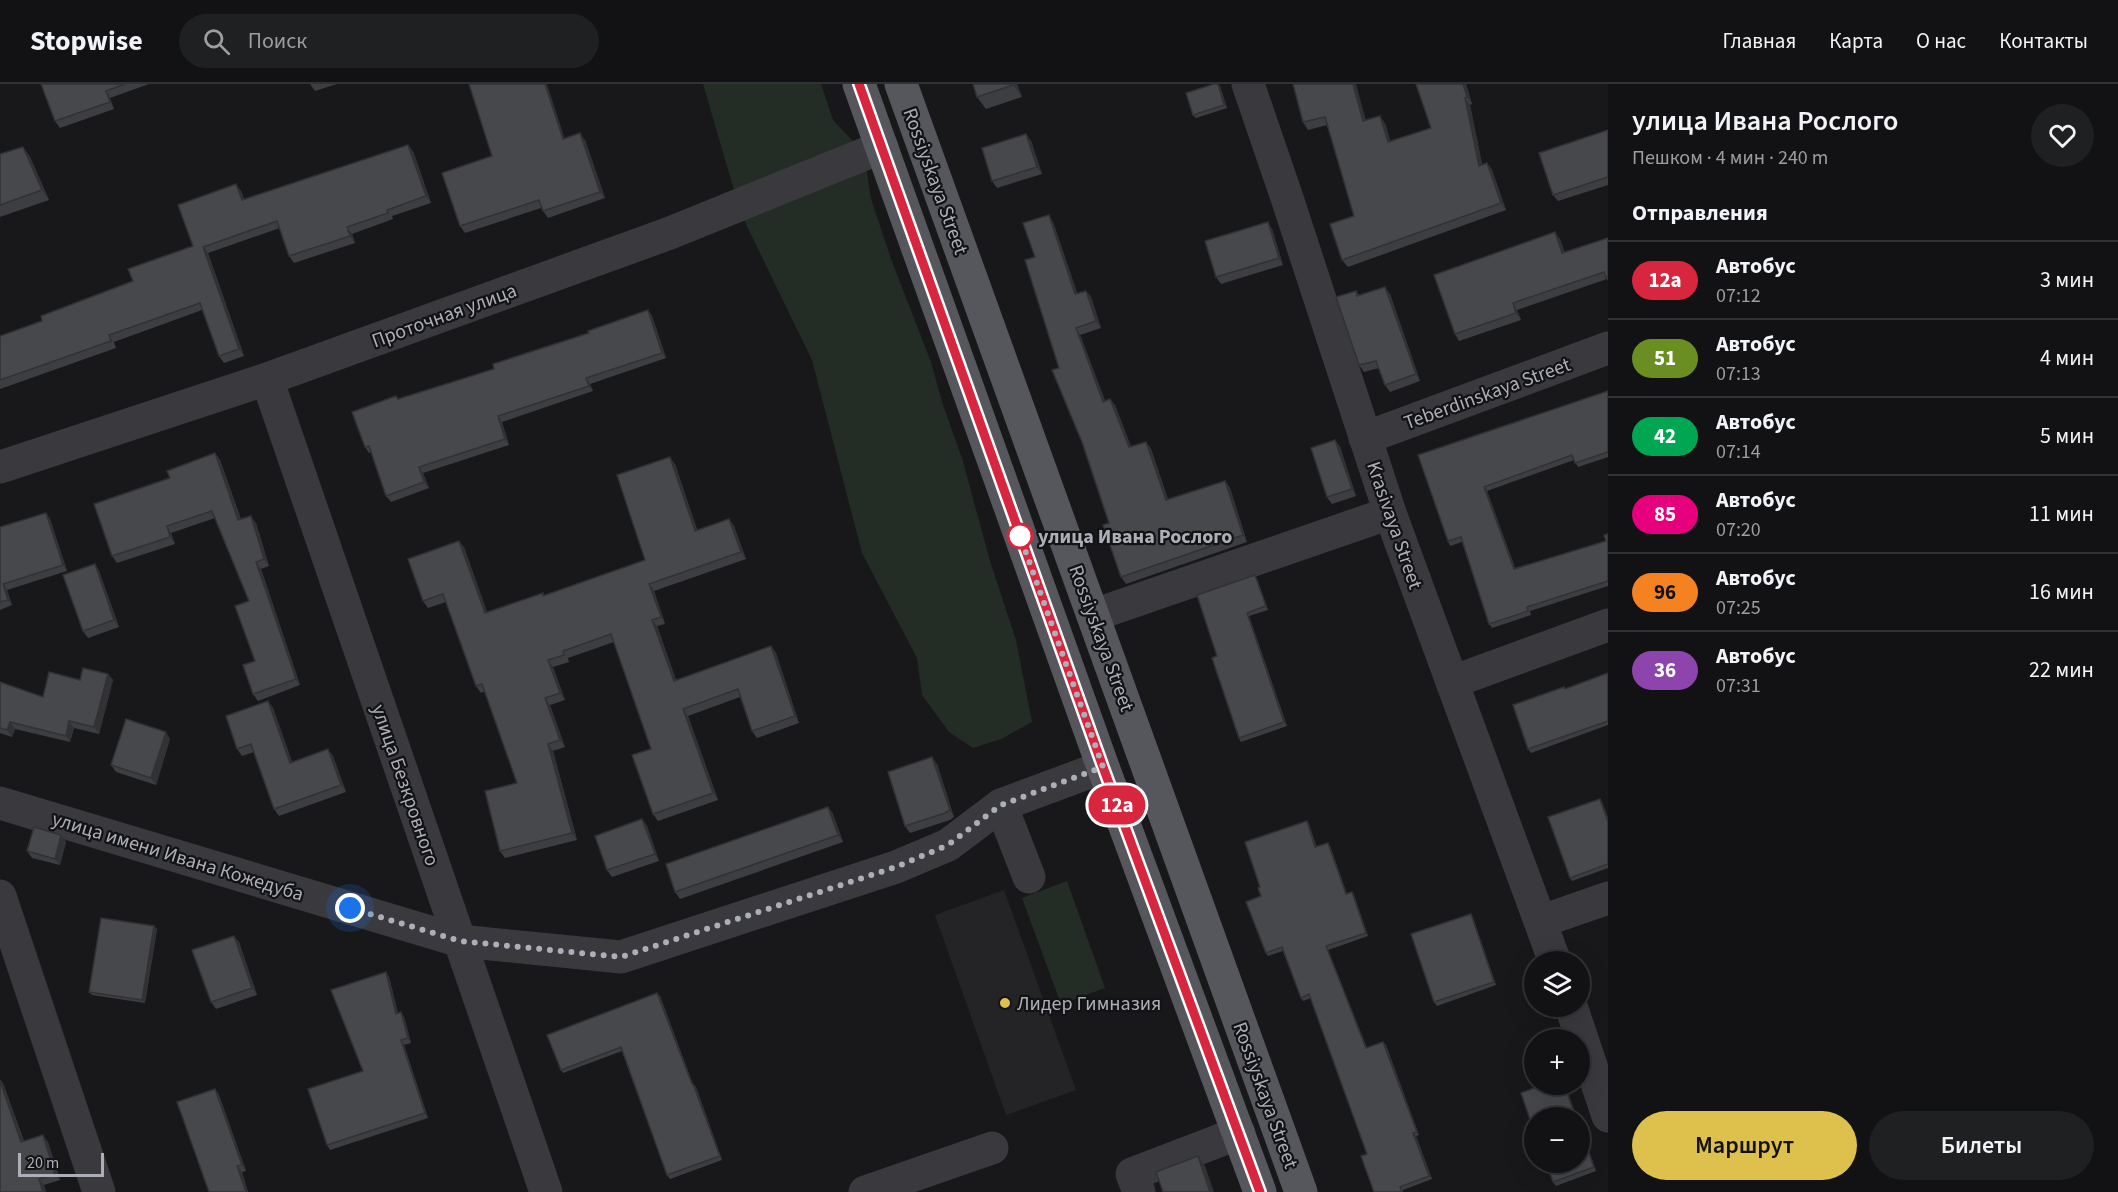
<!DOCTYPE html>
<html lang="ru">
<meta charset="utf-8">
<style>
:root{--surface:#121214;--page:#1f2022;--text:#f1f3f6;--muted:#9c9ea0;--line:#313234;--accent:#dec14c}
body{margin:0;font-family:"Source Sans 3",sans-serif;background:var(--page);color:var(--text);height:100vh;display:flex;flex-direction:column;font-size:22px;white-space:nowrap}
*{box-sizing:border-box;margin:0}
p{font-size:20px;color:var(--muted)}
.icon{flex:none;width:33px;height:33px;fill:none;stroke:currentColor;stroke-width:2;stroke-linecap:round;stroke-linejoin:round}
.map{position:relative;flex:1;overflow:hidden}
.sheet{display:flex;flex-direction:column;background:var(--surface);width:510px}
.sheet>*{flex:none}
.badge{padding:0 12px;border-radius:20px;font-size:21px;line-height:39px}
.buttons{position:absolute;left:1524px;top:867px;display:grid;gap:12px}
.buttons a{display:grid;place-items:center;width:66px;height:66px;border-radius:50%;background:var(--surface);box-shadow:0 6px 24px #0002,0 0 0 2px var(--line);font-size:30px}
.scale{position:absolute;left:18px;bottom:15px;width:86px;box-sizing:border-box;padding-left:6px;border:3px solid #acaeb8;border-top:0;font-size:16px;line-height:21px;white-space:nowrap;color:#acaeb8;-webkit-text-stroke:4px #131315;paint-order:stroke}
.you{position:absolute;width:30px;height:30px;margin:-15px;border:4px solid #fff;border-radius:50%;background:#1a73e8;box-shadow:0 0 0 9px #1a73e833}
.map>.badge{position:absolute;translate:-50% -50%;box-shadow:0 0 0 3px #fff}
h2{padding:0 24px;font-size:22px;line-height:54px}
.round{display:grid;place-items:center;flex:none;width:63px;height:63px;border-radius:32px;background:var(--page)}
.headline{display:flex;align-items:center;justify-content:space-between;height:102px;padding:0 24px}
h1{font-size:28px;font-weight:600;line-height:45px}
.action{display:flex;gap:12px;margin-top:auto;padding:12px 24px}
.action a{flex:1;height:69px;border-radius:36px;background:var(--accent);color:#111;font-size:24px;font-weight:600;line-height:69px;text-align:center}
.action a+a{background:var(--page);color:var(--text)}
ul{padding:0;list-style:none}
li{display:flex;align-items:center;gap:18px;height:78px;padding:0 24px;border-top:2px solid var(--line)}
li div{flex:1}
li b{display:block;font-size:22px}
li em{font-style:normal}
li .badge{min-width:66px;font-weight:700;text-align:center}
header{display:flex;align-items:center;gap:36px;box-sizing:border-box;height:84px;padding:0 30px;background:var(--surface);border-bottom:2px solid var(--line)}
header strong{font-size:28px}
nav{display:flex;gap:33px;margin-inline-start:auto;font-size:21px}
.search{width:420px;height:54px;background:var(--page);display:flex;align-items:center;gap:15px;box-sizing:border-box;padding:0 21px;border-radius:33px;color:var(--muted);font-size:22px}
main{display:flex;flex:1;min-height:0}
.map>svg:first-child{display:block}
.built{fill:#242426}
.green{fill:#242c26}
.lines{fill:none;stroke-linecap:round;stroke-linejoin:round}
.minor{stroke:#39393e;stroke-width:33}
.major{stroke:#56565d;stroke-width:33}
.wall{fill:#3d3e41}
.shaded-wall{fill:#323235}
.building{fill:#47484c;stroke:#323235;stroke-width:1.5}
.line-casing{stroke:#fff;stroke-width:14}
.line{stroke:#d7263d;stroke-width:9}
.walk{stroke:#acaeb8;stroke-width:6;stroke-dasharray:0 10.8}
.stop-dot{fill:#fff;stroke:#d7263d;stroke-width:3}
.poi-dot{fill:#dec14c;stroke:#131315;stroke-width:2}
.labels{text-anchor:middle;stroke-width:4.5;stroke-linejoin:round;paint-order:stroke}
.street-label{font-size:20px;fill:#acaeb8;stroke:#131315}
.stop-label{font-size:20px;font-weight:bold;fill:#acaeb8;stroke:#131315;text-anchor:start}
.poi-label{font-size:20px;fill:#acaeb8;stroke:#131315;text-anchor:start}
</style>
<header>
<strong>Stopwise</strong>
<div class="search"><svg class="icon" aria-label="search" viewBox="0 0 24 24"><circle cx="10" cy="10" r="6"/><path d="M15 15l6 6"/></svg>Поиск</div>
<nav><a>Главная</a><a>Карта</a><a>О нас</a><a>Контакты</a></nav>
</header>
<main>
<div class="map">
<svg width="1608" height="1108" viewBox="0 0 1608 1108">
<rect width="100%" height="100%" fill="#18181a"/>
<polygon class="built" points="1004,806 1076,1006 1006,1031 935,831"/>
<g class="green">
<polygon points="703,0 821,0 833,36 864,69 871,115 891,175 931,278 943,321 962,374 990,477 1016,556 1032,638 1001,655 973,664 949,648 922,611 917,574 862,469 812,276 741,130"/>
<polygon points="1067,797 1105,904 1061,920 1022,814"/>
</g>
<g class="lines">
<g class="minor">
<polyline points="1248,0 1287,114 1390,429 1555,878"/>
<polyline points="267,295 546,1108"/>
<polyline points="1365,354 1608,264"/>
<polyline points="0,383 267,295 670,149 882,63"/>
<polyline points="1094,531 1390,429"/>
<polyline points="1452,598 1608,541"/>
<polyline points="0,719 460,857 621,873 896,783 948,761 1001,721 1103,683"/>
<polyline points="1001,721 1029,793"/>
<polyline points="0,812 99,1108"/>
<polyline points="1542,837 1608,814"/>
<polyline points="1571,922 1608,1032"/>
<polyline points="865,1108 992,1064"/>
<polyline points="1139,1108 1132,1090 1239,1049"/>
</g>
<g class="major">
<polyline points="859,0 1103,683 1260,1108"/>
<polyline points="901,0 1301,1108"/>
</g>
</g>
<g class="wall">
<polygon points="41,0 149,0 110,14 114,25 60,44 55,37"/>
<polygon points="310,0 337,0 315,7"/>
<polygon points="973,0 1017,0 1022,13 986,25 977,13"/>
<polygon points="1293,0 1366,36 1385,39 1390,57 1431,44 1416,0 1466,0 1472,20 1470,21 1482,80 1487,79 1492,86 1506,126 1348,183 1342,176 1354,132 1327,41 1308,46 1303,38"/>
<polygon points="1220,2 1227,24 1196,34 1193,31"/>
<polygon points="1608,46 1608,101 1558,117 1553,111"/>
<polygon points="565,54 585,56 605,114 548,134 543,127 541,124 465,149 460,142 492,72"/>
<polygon points="1031,57 1042,90 997,104 992,97"/>
<polygon points="23,63 30,73 49,116 0,133 0,70"/>
<polygon points="413,67 431,119 392,132 393,135 352,150 355,159 294,179 289,172 280,144 208,169 244,272 224,279 219,272 202,226 114,258 116,264 0,305 0,252 42,237 133,197 193,162 241,107 244,115"/>
<polygon points="1053,138 1077,209 1086,207 1091,213 1101,244 1080,251 1105,317 1110,315 1115,321 1131,363 1146,358 1151,365 1168,415 1225,397 1230,404 1247,458 1126,500 1121,493 1109,439 1035,173"/>
<polygon points="1272,145 1283,181 1221,200 1216,193"/>
<polygon points="1608,154 1608,197 1607,195 1517,226 1521,236 1459,257 1455,250 1560,155 1564,168"/>
<polygon points="1356,207 1359,211 1390,210 1420,297 1390,308 1385,301 1379,284 1364,288 1359,281"/>
<polygon points="648,226 652,232 666,274 590,300 593,307 502,338 509,361 423,389 429,404 391,418 386,412 371,368 369,369 365,363 398,315 494,285"/>
<polygon points="1608,307 1608,373 1578,383 1574,376 1487,407 1515,484 1606,457 1608,450 1608,502 1530,527 1531,531 1492,544 1489,540 1462,458 1450,462 1448,457 1418,371"/>
<polygon points="1335,356 1340,363 1356,412 1332,420 1327,413"/>
<polygon points="215,369 220,376 241,435 256,439 269,482 261,485 300,601 258,617 253,610 255,577 249,517 215,434 171,449 175,460 117,479 112,472 170,394"/>
<polygon points="675,380 697,446 729,435 734,442 746,475 654,507 665,540 657,542 676,596 771,562 776,569 799,639 757,654 752,647 740,613 688,632 718,716 658,737 653,730 651,665 614,558 568,574 569,578 553,583 565,616 550,621 565,663 553,667 577,756 505,774 500,767 517,699 485,607 481,609 476,602 446,518 428,524 423,517 464,463 487,529 544,511 645,476"/>
<polygon points="46,429 50,435 67,487 7,506 12,521 0,526 0,443"/>
<polygon points="95,480 99,487 119,543 88,554 83,547"/>
<polygon points="1255,491 1257,495 1268,526 1249,532 1287,642 1241,658 1239,654 1217,572"/>
<polygon points="1608,589 1608,641 1531,669 1528,665 1564,603 1566,605"/>
<polygon points="108,590 113,596 99,650 74,644 70,658 15,645 12,653 0,649 0,598 43,613 80,596"/>
<polygon points="268,617 273,624 292,678 333,672 346,708 279,732 274,725 254,668 242,672 237,665"/>
<polygon points="170,655 156,701 116,688 111,681"/>
<polygon points="937,680 954,733 950,736 910,749 905,742"/>
<polygon points="1602,718 1608,734 1608,784 1572,797 1570,794"/>
<polygon points="828,723 833,730 843,758 680,815 675,808"/>
<polygon points="642,735 647,742 659,777 612,793 607,786"/>
<polygon points="1309,740 1316,762 1330,762 1347,810 1354,811 1368,852 1328,866 1367,964 1383,958 1386,961 1419,1051 1416,1052 1432,1095 1403,1106 1403,1108 1374,1108 1367,1070 1311,914 1303,917 1301,914 1283,867 1268,872 1266,869 1260,803"/>
<polygon points="61,751 66,758 60,781 32,774 27,767"/>
<polygon points="1471,830 1473,834 1496,901 1437,922 1434,918"/>
<polygon points="154,842 157,845 145,919 92,911 89,908"/>
<polygon points="239,858 257,911 216,925 211,918"/>
<polygon points="386,888 389,893 398,929 401,928 404,933 411,959 404,961 428,1034 330,1066 327,1061 363,987"/>
<polygon points="660,912 693,1000 696,1003 722,1076 670,1095 667,1091 622,967 563,989 561,986"/>
<polygon points="3,999 24,1057 48,1058 60,1096 44,1101 46,1108 0,1108"/>
<polygon points="215,1005 219,1011 246,1087 242,1088 248,1108 209,1108"/>
<polygon points="1580,1041 1596,1087 1556,1102 1553,1098 1580,1078"/>
</g>
<g class="shaded-wall">
<polygon points="545,0 547,0 567,62 563,55"/>
<polygon points="1013,0 1017,0 1022,13 1013,1"/>
<polygon points="1218,0 1220,2 1227,24 1224,21"/>
<polygon points="1353,0 1356,0 1368,44 1363,37"/>
<polygon points="1463,0 1466,0 1472,20 1467,13"/>
<polygon points="106,7 110,14 114,25 110,18"/>
<polygon points="1465,14 1470,21 1484,89 1479,82"/>
<polygon points="1380,32 1385,39 1393,65 1388,58"/>
<polygon points="580,49 585,56 605,114 600,108"/>
<polygon points="1026,50 1031,57 1042,90 1037,83"/>
<polygon points="408,61 413,67 431,119 426,112"/>
<polygon points="23,63 30,73 49,116 42,106"/>
<polygon points="1487,79 1492,86 1506,126 1501,119"/>
<polygon points="236,100 241,107 247,123 242,116"/>
<polygon points="1049,131 1053,138 1080,217 1075,210"/>
<polygon points="1268,138 1272,145 1283,181 1279,174"/>
<polygon points="347,143 352,150 355,159 350,152"/>
<polygon points="1555,148 1560,155 1567,175 1562,169"/>
<polygon points="203,163 208,169 244,272 239,265"/>
<polygon points="1385,203 1390,210 1420,297 1416,290"/>
<polygon points="1086,207 1091,213 1101,244 1096,237"/>
<polygon points="1513,219 1517,226 1521,236 1516,229"/>
<polygon points="648,226 652,232 666,274 662,269"/>
<polygon points="1076,244 1080,251 1108,324 1103,318"/>
<polygon points="586,294 590,300 593,307 589,302"/>
<polygon points="1110,315 1115,321 1134,370 1129,363"/>
<polygon points="498,332 502,338 509,361 505,355"/>
<polygon points="1335,356 1340,363 1356,412 1352,405"/>
<polygon points="1146,358 1151,365 1170,423 1166,416"/>
<polygon points="215,369 220,376 243,443 238,436"/>
<polygon points="670,373 675,380 700,454 695,447"/>
<polygon points="419,383 423,389 429,404 424,398"/>
<polygon points="1225,397 1230,404 1247,458 1243,451"/>
<polygon points="1484,403 1487,407 1517,489 1514,485"/>
<polygon points="46,429 50,435 67,487 63,481"/>
<polygon points="251,432 256,439 269,482 264,475"/>
<polygon points="729,435 734,442 746,475 741,468"/>
<polygon points="167,442 171,449 175,460 170,453"/>
<polygon points="459,457 464,463 490,536 485,529"/>
<polygon points="256,478 261,485 300,601 296,595"/>
<polygon points="95,480 99,487 119,543 114,536"/>
<polygon points="3,500 7,506 12,521 8,516"/>
<polygon points="649,500 654,507 665,540 661,533"/>
<polygon points="1247,529 1249,532 1287,642 1284,638"/>
<polygon points="652,536 657,542 679,604 674,597"/>
<polygon points="771,562 776,569 799,639 795,632"/>
<polygon points="548,576 553,583 565,616 560,609"/>
<polygon points="108,590 113,596 99,650 94,643"/>
<polygon points="545,614 550,621 565,663 560,656"/>
<polygon points="268,617 273,624 295,686 290,679"/>
<polygon points="683,625 688,632 718,716 713,709"/>
<polygon points="69,637 74,644 70,658 66,652"/>
<polygon points="10,638 15,645 12,653 7,646"/>
<polygon points="166,648 170,655 156,701 151,694"/>
<polygon points="548,660 553,667 577,756 572,749"/>
<polygon points="328,665 333,672 346,708 341,701"/>
<polygon points="932,673 937,680 954,733 950,726"/>
<polygon points="1600,715 1602,718 1608,734 1608,738"/>
<polygon points="828,723 833,730 843,758 838,751"/>
<polygon points="642,735 647,742 659,777 655,770"/>
<polygon points="1307,737 1309,740 1318,766 1315,763"/>
<polygon points="61,751 66,758 60,781 55,775"/>
<polygon points="1328,759 1330,762 1348,813 1346,810"/>
<polygon points="1352,808 1354,811 1368,852 1366,849"/>
<polygon points="1471,830 1473,834 1496,901 1494,898"/>
<polygon points="154,842 157,845 145,919 142,916"/>
<polygon points="234,852 239,858 257,911 252,904"/>
<polygon points="1326,862 1328,866 1368,968 1366,964"/>
<polygon points="386,888 389,893 399,934 396,930"/>
<polygon points="657,909 660,912 694,1004 692,1000"/>
<polygon points="401,928 404,933 411,959 408,954"/>
<polygon points="401,956 404,961 428,1034 425,1029"/>
<polygon points="1383,958 1386,961 1419,1051 1417,1048"/>
<polygon points="0,995 3,999 26,1065 21,1058 0,997"/>
<polygon points="693,1000 696,1003 722,1076 720,1072"/>
<polygon points="1564,1000 1565,1000 1577,1034 1576,1034"/>
<polygon points="215,1005 219,1011 246,1087 242,1081"/>
<polygon points="1580,1041 1596,1087 1594,1083 1580,1044"/>
<polygon points="1413,1049 1416,1052 1432,1095 1429,1092"/>
<polygon points="43,1051 48,1058 60,1096 55,1090"/>
<polygon points="1198,1072 1205,1082 1214,1108 1210,1108"/>
<polygon points="237,1082 242,1088 248,1108 246,1108"/>
<polygon points="39,1095 44,1101 46,1108 43,1108"/>
</g>
<g class="building">
<polygon points="41,0 125,0 106,7 110,18 55,37"/>
<polygon points="469,0 545,0 563,55 580,49 600,108 543,127 539,116 460,142 442,89 492,72"/>
<polygon points="973,0 1013,0 1013,1 977,13"/>
<polygon points="1214,0 1218,0 1224,21 1193,31 1186,9"/>
<polygon points="1293,0 1353,0 1363,37 1380,32 1388,58 1431,44 1416,0 1463,0 1467,13 1465,14 1479,82 1487,79 1501,119 1342,176 1330,140 1354,132 1325,33 1303,38"/>
<polygon points="1608,46 1608,93 1553,111 1539,69"/>
<polygon points="1026,50 1037,83 992,97 982,64"/>
<polygon points="408,61 426,112 387,126 388,129 347,143 350,152 289,172 277,137 203,163 239,265 219,272 200,219 109,251 111,257 0,296 0,252 42,237 41,232 133,197 128,185 193,162 178,121 236,100 242,116"/>
<polygon points="23,63 42,106 0,121 0,70"/>
<polygon points="1049,131 1075,210 1086,207 1096,237 1076,244 1103,318 1110,315 1129,363 1146,358 1166,416 1225,397 1243,451 1121,493 1103,441 1109,439 1082,358 1052,286 1059,284 1025,176 1035,173 1023,139"/>
<polygon points="1268,138 1279,174 1216,193 1205,157"/>
<polygon points="1555,148 1562,169 1608,154 1608,193 1606,194 1604,188 1513,219 1516,229 1455,250 1434,191"/>
<polygon points="1385,203 1416,290 1385,301 1376,277 1359,281 1336,213 1356,207 1357,212"/>
<polygon points="648,226 662,269 586,294 589,302 498,332 505,355 419,383 424,398 386,412 369,362 365,363 352,328 396,312 398,315 494,285 493,280 589,249 588,247"/>
<polygon points="1608,307 1608,368 1575,379 1572,371 1484,403 1514,485 1606,457 1604,451 1608,450 1608,497 1527,523 1528,527 1489,540 1461,453 1448,457 1418,371"/>
<polygon points="1335,356 1352,405 1327,413 1311,364"/>
<polygon points="215,369 238,436 251,432 264,475 256,478 296,595 253,610 243,581 255,577 235,522 249,517 212,427 167,442 170,453 112,472 94,420 170,394 167,387"/>
<polygon points="670,373 695,447 729,435 741,468 649,500 661,533 652,536 674,597 771,562 795,632 752,647 738,605 683,625 713,709 653,730 632,671 651,665 611,550 563,567 564,571 548,576 560,609 545,614 560,656 548,660 572,749 500,767 485,707 517,699 482,600 476,602 443,510 423,517 408,475 459,457 485,529 543,509 543,512 645,476 617,391"/>
<polygon points="46,429 63,481 3,500 8,516 0,518 0,443"/>
<polygon points="95,480 114,536 83,547 63,491"/>
<polygon points="1255,491 1266,522 1247,529 1284,638 1239,654 1212,574 1217,572 1197,511"/>
<polygon points="83,584 108,590 94,643 69,637 66,652 10,638 7,646 0,644 0,598 43,613 49,588 80,596"/>
<polygon points="1608,589 1608,637 1528,665 1513,621 1564,603 1565,605"/>
<polygon points="268,617 290,679 328,665 341,701 274,725 251,660 237,665 226,632"/>
<polygon points="126,635 166,648 151,694 111,681"/>
<polygon points="932,673 950,726 945,729 905,742 888,688"/>
<polygon points="1600,715 1608,738 1608,780 1570,794 1548,733"/>
<polygon points="828,723 838,751 675,808 666,780"/>
<polygon points="642,735 655,770 607,786 595,752"/>
<polygon points="1307,737 1315,763 1328,759 1346,810 1352,808 1366,849 1326,862 1366,964 1383,958 1417,1048 1413,1049 1429,1092 1400,1103 1402,1108 1374,1108 1361,1072 1367,1070 1309,910 1301,914 1282,863 1266,869 1246,818 1261,812 1258,804 1260,803 1245,758"/>
<polygon points="34,743 61,751 55,775 27,767"/>
<polygon points="1471,830 1494,898 1434,918 1411,850"/>
<polygon points="101,834 154,842 142,916 89,908"/>
<polygon points="234,852 252,904 211,918 192,866"/>
<polygon points="386,888 396,930 401,928 408,954 401,956 425,1029 327,1061 308,1005 363,987 331,906"/>
<polygon points="657,909 692,1000 693,1000 720,1072 667,1091 621,963 561,986 547,951"/>
<polygon points="0,997 21,1058 43,1051 55,1090 39,1095 43,1108 0,1108"/>
<polygon points="1545,1000 1564,1000 1576,1034 1534,1034 1534,1047 1521,1009"/>
<polygon points="215,1005 242,1081 237,1082 246,1108 209,1108 177,1018"/>
<polygon points="1580,1044 1594,1083 1553,1098 1546,1078 1580,1078"/>
<polygon points="1198,1072 1210,1108 1163,1108 1156,1088"/>
</g>
<g class="lines">
<defs>
<polyline id="line" points="859,0 1103,683 1260,1108"/>
</defs>
<use href="#line" class="line-casing"/>
<use href="#line" class="line"/>
<polyline class="walk" points="350,824 460,857 621,873 896,783 948,761 1001,721 1103,683 1020,452"/>
</g>
<circle class="stop-dot" cx="1020" cy="452" r="12"/>
<circle class="poi-dot" cx="1005" cy="919" r="6"/>
<g class="labels">
<g class="street-label">
<text transform="translate(936 97) rotate(70)" y="7">Rossiyskaya Street</text>
<text transform="translate(444 231) rotate(-20)" y="7">Проточная улица</text>
<text transform="translate(1487 309) rotate(-20)" y="7">Teberdinskaya Street</text>
<text transform="translate(1395 441) rotate(71)" y="7">Krasivaya Street</text>
<text transform="translate(1102 554) rotate(70)" y="7">Rossiyskaya Street</text>
<text transform="translate(406 701) rotate(71)" y="7">улица Безкровного</text>
<text transform="translate(178 772) rotate(17)" y="7">улица имени Ивана Кожедуба</text>
<text transform="translate(1266 1011) rotate(70)" y="7">Rossiyskaya Street</text>
</g>
<g class="stop-label">
<text x="1038" y="459">улица Ивана Рослого</text>
</g>
<g class="poi-label">
<text x="1017" y="926">Лидер Гимназия</text>
</g>
</g>
</svg>
<div class="buttons">
<a><svg class="icon" aria-label="layers" viewBox="0 0 24 24"><path d="M12 4l9 5-9 5-9-5zM3 14l9 5 9-5"/></svg></a>
<a>+</a>
<a>−</a>
</div>
<div class="scale">20 m</div>
<div class="you" style="left:350px;top:824px"></div>
<b class="badge" style="left:1117px;top:721px;background:#d7263d;color:#fff">12a</b>
</div>
<section class="sheet">
<div class="headline"><div><h1>улица Ивана Рослого</h1><p>Пешком · 4 мин · 240 m</p></div><a class="round"><svg class="icon" aria-label="heart" viewBox="0 0 24 24"><path d="M12 20l-8-8c-3-5 5-10 8-4 3-6 11-1 8 4z"/></svg></a></div>
<h2>Отправления</h2>
<ul>
<li><span class="badge" style="background:#d7263d;color:#fff">12a</span><div><b>Автобус</b><p>07:12</p></div><em>3 мин</em></li>
<li><span class="badge" style="background:#6b8e23;color:#fff">51</span><div><b>Автобус</b><p>07:13</p></div><em>4 мин</em></li>
<li><span class="badge" style="background:#00a651;color:#fff">42</span><div><b>Автобус</b><p>07:14</p></div><em>5 мин</em></li>
<li><span class="badge" style="background:#e6007e;color:#fff">85</span><div><b>Автобус</b><p>07:20</p></div><em>11 мин</em></li>
<li><span class="badge" style="background:#f58220;color:#111">96</span><div><b>Автобус</b><p>07:25</p></div><em>16 мин</em></li>
<li><span class="badge" style="background:#8e44ad;color:#fff">36</span><div><b>Автобус</b><p>07:31</p></div><em>22 мин</em></li>
</ul>
<div class="action"><a>Маршрут</a><a>Билеты</a></div>
</section>
</main>
